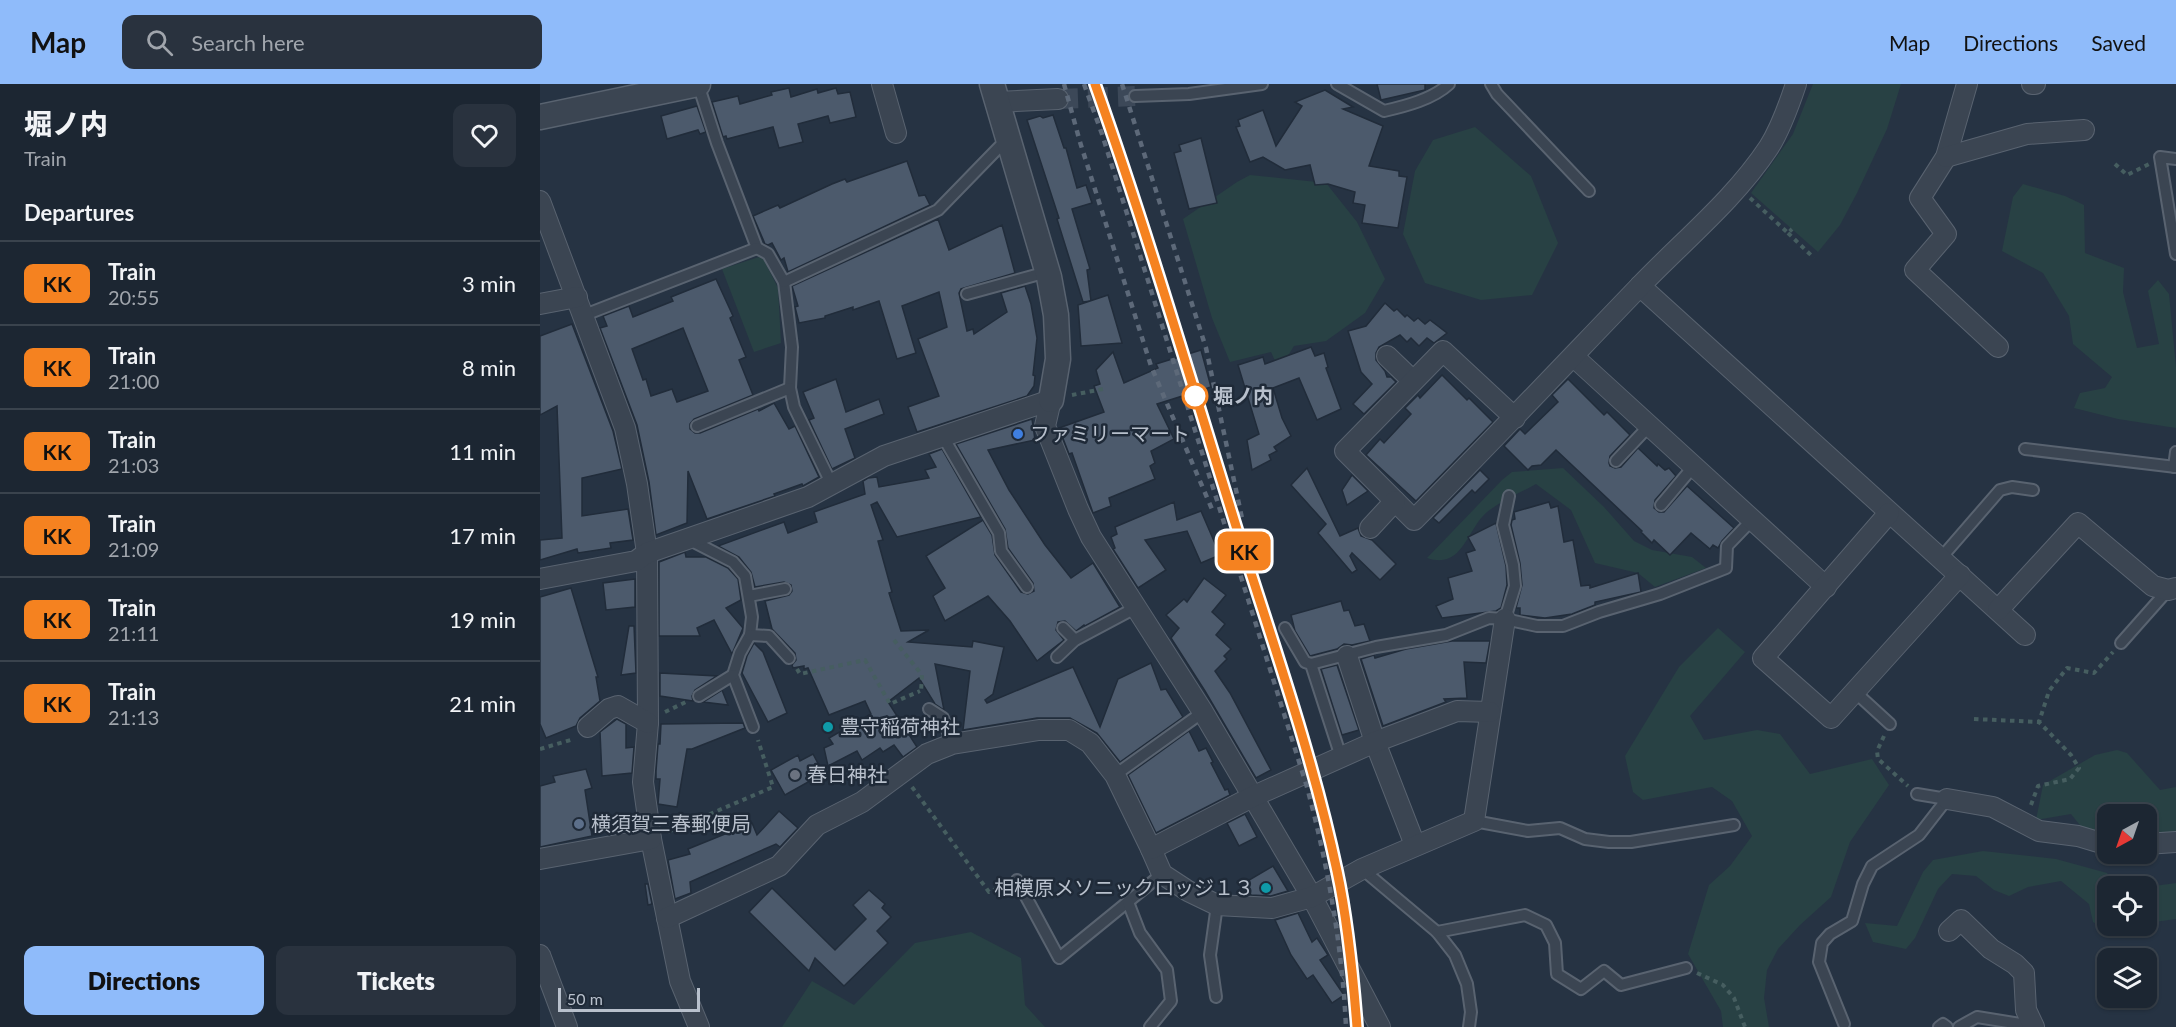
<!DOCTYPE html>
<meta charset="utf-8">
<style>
:root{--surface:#1c2632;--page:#29323e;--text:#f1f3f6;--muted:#a0a5ac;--line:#3a434d;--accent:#8fbbfa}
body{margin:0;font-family:Lato,"Noto Sans JP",sans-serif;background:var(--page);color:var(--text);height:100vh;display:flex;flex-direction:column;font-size:22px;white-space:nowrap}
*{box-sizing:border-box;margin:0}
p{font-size:20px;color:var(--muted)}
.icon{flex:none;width:33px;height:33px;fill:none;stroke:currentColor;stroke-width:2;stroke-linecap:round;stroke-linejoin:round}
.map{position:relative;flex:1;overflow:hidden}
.details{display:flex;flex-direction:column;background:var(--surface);width:540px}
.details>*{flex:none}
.badge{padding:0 12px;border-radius:9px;font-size:21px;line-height:39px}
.needle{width:39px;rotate:220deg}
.fabs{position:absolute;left:1557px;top:720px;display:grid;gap:12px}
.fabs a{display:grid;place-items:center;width:60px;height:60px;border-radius:12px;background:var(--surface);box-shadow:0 2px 4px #0004,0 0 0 2px var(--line);font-size:30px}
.scale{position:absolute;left:18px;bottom:15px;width:142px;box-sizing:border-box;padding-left:6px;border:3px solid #b8c0cc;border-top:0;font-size:16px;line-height:21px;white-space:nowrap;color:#b8c0cc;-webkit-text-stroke:4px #1f2a38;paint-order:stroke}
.map>.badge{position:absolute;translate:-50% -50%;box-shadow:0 0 0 3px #fff}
h2{padding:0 24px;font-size:22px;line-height:54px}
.round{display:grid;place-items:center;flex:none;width:63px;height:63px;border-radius:12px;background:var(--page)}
.headline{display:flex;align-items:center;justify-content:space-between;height:102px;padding:0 24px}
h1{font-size:28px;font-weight:800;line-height:45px}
.action{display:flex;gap:12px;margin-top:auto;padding:12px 24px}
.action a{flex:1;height:69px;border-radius:12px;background:var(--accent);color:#111;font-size:24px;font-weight:800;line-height:69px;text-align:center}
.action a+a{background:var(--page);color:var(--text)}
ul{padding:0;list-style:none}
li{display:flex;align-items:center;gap:18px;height:84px;padding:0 24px;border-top:2px solid var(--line)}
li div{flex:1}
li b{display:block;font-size:22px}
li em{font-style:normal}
li .badge{min-width:66px;font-weight:700;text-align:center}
header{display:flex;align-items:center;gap:36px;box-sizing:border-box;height:84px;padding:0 30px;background:var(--accent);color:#111}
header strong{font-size:28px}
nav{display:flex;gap:33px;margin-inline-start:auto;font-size:21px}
.search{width:420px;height:54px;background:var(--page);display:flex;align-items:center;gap:15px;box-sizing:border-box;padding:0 21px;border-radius:12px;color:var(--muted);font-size:22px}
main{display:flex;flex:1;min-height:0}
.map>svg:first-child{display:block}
.green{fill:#284144}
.building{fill:#4c5a6c;stroke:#212c3a;stroke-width:1.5;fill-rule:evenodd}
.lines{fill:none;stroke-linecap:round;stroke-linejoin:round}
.minor-tunnel{stroke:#3c4858;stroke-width:20;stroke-dasharray:20 10;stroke-linecap:butt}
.service-casing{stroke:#596370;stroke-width:14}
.minor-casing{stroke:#596370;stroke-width:22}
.tertiary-casing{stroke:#596370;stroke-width:27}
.path{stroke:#465e60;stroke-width:4;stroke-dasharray:4.5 4.5;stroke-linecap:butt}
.service{stroke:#3b4552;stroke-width:10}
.minor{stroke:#3b4552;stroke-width:20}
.tertiary{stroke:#3b4552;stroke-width:24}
.rail{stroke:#5d6979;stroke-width:4.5;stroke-dasharray:6 6;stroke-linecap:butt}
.line-casing{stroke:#fff;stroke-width:14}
.line{stroke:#f58220;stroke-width:9}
.stop-dot{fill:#fff;stroke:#f58220;stroke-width:3}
.shop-dot{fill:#3f7fe0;stroke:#1f2a38;stroke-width:2}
.culture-dot{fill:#0f9aa8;stroke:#1f2a38;stroke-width:2}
.worship-dot{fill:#6b7280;stroke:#1f2a38;stroke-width:2}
.service-dot{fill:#5c6f8a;stroke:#1f2a38;stroke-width:2}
.labels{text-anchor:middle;stroke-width:5;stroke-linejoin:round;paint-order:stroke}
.stop-label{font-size:20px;font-weight:bold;fill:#b8c0cc;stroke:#1f2a38;text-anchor:start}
.poi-label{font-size:20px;fill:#b8c0cc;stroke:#1f2a38;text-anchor:start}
</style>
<header>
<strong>Map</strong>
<div class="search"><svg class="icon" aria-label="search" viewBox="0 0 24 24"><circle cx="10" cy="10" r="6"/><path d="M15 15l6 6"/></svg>Search here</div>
<nav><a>Map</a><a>Directions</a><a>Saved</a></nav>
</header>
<main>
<section class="details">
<div class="headline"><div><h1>堀ノ内</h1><p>Train</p></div><a class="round"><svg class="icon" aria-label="heart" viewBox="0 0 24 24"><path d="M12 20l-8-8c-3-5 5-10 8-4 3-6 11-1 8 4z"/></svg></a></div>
<h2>Departures</h2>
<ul>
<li><span class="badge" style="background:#f58220;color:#111">KK</span><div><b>Train</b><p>20:55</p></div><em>3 min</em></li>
<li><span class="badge" style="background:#f58220;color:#111">KK</span><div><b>Train</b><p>21:00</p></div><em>8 min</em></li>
<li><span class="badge" style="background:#f58220;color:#111">KK</span><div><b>Train</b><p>21:03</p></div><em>11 min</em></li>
<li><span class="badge" style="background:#f58220;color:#111">KK</span><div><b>Train</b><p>21:09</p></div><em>17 min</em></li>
<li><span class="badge" style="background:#f58220;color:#111">KK</span><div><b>Train</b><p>21:11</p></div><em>19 min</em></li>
<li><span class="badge" style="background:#f58220;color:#111">KK</span><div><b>Train</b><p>21:13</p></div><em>21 min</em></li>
</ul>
<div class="action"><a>Directions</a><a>Tickets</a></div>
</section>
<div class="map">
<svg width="1636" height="943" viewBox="0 0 1636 943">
<rect width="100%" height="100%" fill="#263343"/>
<g class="green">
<polygon points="1273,0 1361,0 1347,45 1317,109 1300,141 1278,168 1211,109 1253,50"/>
<polygon points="935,43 991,92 1018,159 992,211 941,216 885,199 863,150 875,87 893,56"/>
<polygon points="710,91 786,99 817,138 845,195 825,229 786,257 754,262 744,278 736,279 731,268 690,278 672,234 643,135 697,98"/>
<polygon points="1483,100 1525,112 1544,121 1545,169 1584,184 1583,208 1597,264 1619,260 1608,207 1618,196 1629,210 1636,283 1636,344 1578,335 1534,324 1540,309 1565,304 1572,293 1533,260 1529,232 1503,189 1462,167 1473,113"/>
<polygon points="222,172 238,204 241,259 214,268 182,185"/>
<path d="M 1023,384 L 1064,423 L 1094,457 L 1112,466 L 1152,473 L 1166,484 L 1115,503 L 1098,489 L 1055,479 L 1031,426 L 996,400 C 980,409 961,417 947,428 C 926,446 923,486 887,474 L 962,396 L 972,388 Z"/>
<polygon points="1178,544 1205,568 1150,632 1164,656 1217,646 1240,650 1270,690 1332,675 1349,701 1310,758 1291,813 1260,841 1238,865 1227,886 1224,914 1229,943 1183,943 1181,927 1148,870 1169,801 1190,782 1212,752 1192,717 1172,703 1103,716 1093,708 1085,672 1139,583"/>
<polygon points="1577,666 1587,669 1620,706 1636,703 1636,747 1630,755 1607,756 1606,730 1568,730 1567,755 1543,745 1531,730 1496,736 1503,701 1555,671"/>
<polygon points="1443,767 1516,775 1567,789 1574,802 1568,802 1568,842 1585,842 1570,848 1553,838 1549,820 1521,797 1488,803 1469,812 1454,806 1436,792 1412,790 1398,805 1375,854 1366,865 1333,858 1325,839 1357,842 1383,788 1393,776"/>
<polygon points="1636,799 1636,835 1607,839 1607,803"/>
<polygon points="431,848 481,874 485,921 505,943 242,943 272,897 314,921 375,859"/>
</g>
<g class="building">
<polygon points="837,0 885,0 885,6 841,16"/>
<polygon points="249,4 251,13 277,5 278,9 296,4 298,10 310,8 316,33 290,39 288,32 258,40 263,58 239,64 233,43 187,55 186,52 183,53 172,18 198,12 200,20 232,11 231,8"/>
<polygon points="785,6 813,23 803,25 843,42 829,82 859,87 859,92 867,93 858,144 822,139 825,121 813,119 815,108 788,100 775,101 770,81 745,86 723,73 710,78 696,43 700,42 698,36 723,26 736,62 762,22 755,18"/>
<polygon points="157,22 166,48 160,50 158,46 127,55 121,32"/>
<polygon points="513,31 524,64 526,64 537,104 546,101 552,119 532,125 550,185 547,186 551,217 543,218 517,135 519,134 487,36 500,32 503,34"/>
<polygon points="661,54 677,119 649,125 634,69 641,67 639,61"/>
<polygon points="367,77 379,112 385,111 390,121 248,188 244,174 241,176 232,159 228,161 225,160 213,132 238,121 240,124 292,100 305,95 307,98"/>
<polygon points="398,135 409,166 462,141 475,189 421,205 419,209 427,247 433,245 434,250 467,228 461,209 485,202 491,220 497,254 493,291 495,292 494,302 487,312 377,348 368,323 399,312 378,255 407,243 399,208 362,222 376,269 357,275 339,217 313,226 313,223 285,232 285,234 259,239 255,223 258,222 252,202"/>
<path d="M 176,195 L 193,232 L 190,234 L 206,273 L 199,276 L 213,311 L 154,335 L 150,340 L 150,345 L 155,349 L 160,349 L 218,325 L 219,327 L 234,319 L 249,345 L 255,342 L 279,393 L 263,402 L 262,400 L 234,410 L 235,412 L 167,435 L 148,387 L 147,439 L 116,451 L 109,398 L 97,341 L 60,244 L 67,242 L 63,232 L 89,222 L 93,233 L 133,217 L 131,213 ZM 143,244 L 168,307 L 137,318 L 132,305 L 111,312 L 106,295 L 103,296 L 92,265 Z"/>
<polygon points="568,211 582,259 541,262 538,221"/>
<polygon points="845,219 854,227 857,225 865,233 867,231 874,237 878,234 885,240 890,236 907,249 894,259 887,254 879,262 871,254 867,258 860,251 839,263 836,269 836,276 845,287 847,293 851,293 856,298 824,330 813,320 832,300 821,288 808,247 826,242"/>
<polygon points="32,240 73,347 82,385 42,394 42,432 88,425 93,456 70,459 71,464 38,469 37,465 0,476 0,456 22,454 17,322 0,331 0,252"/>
<polygon points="771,263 775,272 784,269 788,283 786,284 801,325 777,336 759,294 733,304 742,334 751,352 734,363 737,367 729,371 731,376 712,386 707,356 719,350 698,281 723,273 725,280"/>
<polygon points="661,266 671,303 617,320 634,355 611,367 615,379 610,382 615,395 569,414 571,422 553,429 532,369 529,370 519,344 564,328 554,302 560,300 556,286 573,268 584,299 618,284 616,280"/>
<polygon points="902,291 927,316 929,314 953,338 876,417 826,371 840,355 844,359 871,330 865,324 878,311 880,314"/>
<polygon points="296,295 306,328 339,315 344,330 305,345 315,374 292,385 269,336 274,334 263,308"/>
<polygon points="1028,295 1064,331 1067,328 1090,351 1070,372 1069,379 1070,382 1075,384 1081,383 1098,364 1117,382 1118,380 1125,386 1129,384 1136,392 1115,416 1114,424 1119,428 1124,428 1147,402 1194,444 1182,457 1178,464 1173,461 1170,465 1151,449 1130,471 1114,456 1112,459 1101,448 1102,447 1016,366 1001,381 992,382 988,386 964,362 980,345 985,350 1018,318 1012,311"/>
<polygon points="492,335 495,356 448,366 469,406 505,461 531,494 553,479 580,523 545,542 544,541 536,547 525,537 518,538 516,546 524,556 497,577 470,537 448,512 405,537 393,512 405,504 386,472 443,436 452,451 455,471 481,508 488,510 494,507 493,499 468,464 465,445 416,360"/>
<polygon points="402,365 441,433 357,453 337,418 331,421 343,456 338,457 352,508 349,509 361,547 389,546 368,558 432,563 433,557 464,563 453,610 445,616 447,619 533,583 560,643 578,595 611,579 621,606 626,605 643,633 580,678 557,649 530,634 497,634 423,646 430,587 395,580 404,626 395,620 379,594 348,618 377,663 363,673 354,661 343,668 340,664 322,676 317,667 288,682 284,664 293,660 289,654 331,630 325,617 289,631 268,584 264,585 264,582 253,584 252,581 256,576 255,569 232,545 225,517 249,511 252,507 251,501 244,498 215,503 211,488 199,473 178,462 244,438 248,449 277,438 274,428 325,410 323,397 328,394 337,393 339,403 389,394 385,386 396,383 389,370"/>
<polygon points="767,384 800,452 818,444 821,452 832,456 856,480 840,496 812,469 810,472 817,486 812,489 778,449 786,440 751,401"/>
<polygon points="940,386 949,395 935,409 932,406 899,439 893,434"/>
<polygon points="812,391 828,407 807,421 802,406"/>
<polygon points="634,418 637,436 661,427 680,471 661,479 647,447 605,456 626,486 598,504 573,465 575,464 571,453 577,450 575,443"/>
<polygon points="1009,418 1011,424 1018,422 1024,458 1033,456 1041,502 1050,501 1050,504 1098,489 1101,508 1055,518 1055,521 1032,530 1005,534 980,531 980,524 976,524 982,501 980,479 971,441 972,436 975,435 974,428"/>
<polygon points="956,439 966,482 967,501 961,524 956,527 902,534 896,522 913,515 908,494 932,487 926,469 935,466 928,453"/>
<polygon points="145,468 146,473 166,473 188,484 198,495 201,516 186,524 203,544 192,570 174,536 157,544 160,552 119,552 119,478"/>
<polygon points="664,494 686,511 672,528 685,540 676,551 691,565 684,572 687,575 675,587 690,609 731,686 716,694 665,607 631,554 639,544 626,531 644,515 647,518"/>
<polygon points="95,495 95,523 66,526 63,499"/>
<polygon points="31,504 58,593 56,593 60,617 40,634 36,642 6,654 0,640 0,513"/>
<polygon points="801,517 804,527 809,526 815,542 824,540 830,557 812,561 804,560 797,565 770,572 755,547 751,531"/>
<polygon points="89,542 94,542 96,589 81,591"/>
<polygon points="912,557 950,557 946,579 924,578 927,614 904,615 906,618 843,642 821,575 834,571 835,574 866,565"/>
<polygon points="214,559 223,568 247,629 228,638 202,589 207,572"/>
<polygon points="797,581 819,646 802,651 781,585"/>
<polygon points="120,589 177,592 155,606 152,612 153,617 120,612"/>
<polygon points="182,606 188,621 163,618"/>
<polygon points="77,635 86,640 86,664 94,663 92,689 62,692 60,648"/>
<polygon points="203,639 205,644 152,665 147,665 137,723 118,720 120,695 116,695 116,687 118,660 120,660 121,640"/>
<polygon points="649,647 659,667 666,664 673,678 671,679 685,706 688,705 690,711 616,749 588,691"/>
<polygon points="273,670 281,685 267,693 270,697 245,711 231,686 258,671 260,677"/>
<polygon points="46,685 52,704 45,706 52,752 0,763 0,702 15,698 13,692"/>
<polygon points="239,727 258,744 240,763 236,760 150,798 151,809 135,815 128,776 150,770 148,765 212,739 217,751"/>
<polygon points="705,730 717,753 699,762 687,739"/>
<polygon points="733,782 748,807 731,812 711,811 704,799"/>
<polygon points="105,800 108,800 112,820 108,821"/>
<polygon points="232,804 295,866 326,835 313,821 329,806 345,820 342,824 351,833 337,847 348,859 304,902 275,874 269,887 209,828"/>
<polygon points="758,829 772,858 777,854 788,871 780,876 804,911 792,919 773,891 767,895 751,871 735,836"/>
</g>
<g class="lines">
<polyline class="minor-tunnel" points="518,15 595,12"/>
<defs>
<g id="service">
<polyline points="158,0 177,59 217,164 228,170 244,198 252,263 250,304 254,323 292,401"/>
<path d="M 797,0 L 844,27 C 866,22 893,15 909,0"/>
<polyline points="951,0 957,10 1049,107"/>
<polyline points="595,12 649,10 722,0"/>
<polyline points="1636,75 1620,73 1636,170"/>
<polyline points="244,198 398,126 467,55"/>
<polyline points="427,210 507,188"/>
<polyline points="42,232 217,164"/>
<polyline points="157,342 250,304"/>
<polyline points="402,351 459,449 461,467 487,503"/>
<polyline points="1485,365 1636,383"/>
<polyline points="1076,377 1109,342"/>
<polyline points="1634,383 1636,368"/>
<polyline points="1121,421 1153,383"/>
<polyline points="148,455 193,478 205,492 212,533 210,551 200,569 193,591 213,643"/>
<polyline points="1401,474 1460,406 1472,403 1493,406"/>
<polyline points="209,512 245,505"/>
<polyline points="965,535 975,502 973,481 963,441 969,412"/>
<polyline points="523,544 535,556"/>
<polyline points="745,544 765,578 771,580 801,673"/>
<polyline points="210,551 229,552 249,574"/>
<polyline points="1581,559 1628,506"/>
<polyline points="517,573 535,556 597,523"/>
<polyline points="771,580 836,563 906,551 949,534 965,535 997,542 1023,542 1059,528 1120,510 1186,484 1187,462 1211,437"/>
<polyline points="1315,608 1350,640"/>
<polyline points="159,612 193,591"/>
<polyline points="389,625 403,634 412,660"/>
<polyline points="575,691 663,628"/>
<polyline points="934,737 988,747 1020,744 1045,755 1069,758 1091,758 1194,741"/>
<polyline points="822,785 897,848 915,871 927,900 931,928 929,943"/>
<polyline points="477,796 519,874 622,790"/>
<polyline points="588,818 600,849 627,886 631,917 610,943"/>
<polyline points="897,848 985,831 1006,841 1015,859 1017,890 1041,905 1064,887 1081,901 1146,884"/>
<polyline points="676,913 670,871 677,821"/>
<polyline points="1304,940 1279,878 1282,859 1290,850 1312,837 1323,800 1332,782 1379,751 1407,715 1377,710"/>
<polyline points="1399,943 1403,940 1407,943"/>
<polyline points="1419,943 1437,933 1493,942"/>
</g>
<g id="minor">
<polyline points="342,0 356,49"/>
<polyline points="1427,0 1406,73 1380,114 1406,150 1375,186 1458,263"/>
<polyline points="1492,0 1495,0"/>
<polyline points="457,18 518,15"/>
<polyline points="1406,73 1487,50 1544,46"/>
<polyline points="0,117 85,344 97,400 107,469 108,639 103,698 111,755 140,897 159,943"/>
<polyline points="1100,202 1485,551"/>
<polyline points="0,220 37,213"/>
<polyline points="847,272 873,297"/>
<polyline points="1034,273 1286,503"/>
<path d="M 975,334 L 903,267 L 805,367 L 874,436 C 950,359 1024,281 1099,203 C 1143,157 1194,116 1229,63 C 1241,44 1249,21 1256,0"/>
<polyline points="1349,429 1223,574 1291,634 1420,491"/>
<polyline points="830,444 855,417"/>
<polyline points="0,495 96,477 107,469 268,413 344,372 511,316 505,342 538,425 551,453 663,628 772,813 840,943"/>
<polyline points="1458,526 1538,439 1613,502 1628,506 1636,504"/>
<polyline points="807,572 835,658 875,761"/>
<polyline points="48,643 69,625 78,622 108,639"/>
<polyline points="1407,715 1453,723 1499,747 1538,752 1568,761"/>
<polyline points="1606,760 1636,758"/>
<polyline points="611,765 622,790 648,807 677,821 732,824 772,813 822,785 934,737 965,535"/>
<polyline points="0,775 111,755"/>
<polyline points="127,834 239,782 277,741 322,718 387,670 412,660 499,646 529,646 550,659 575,691 611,765 712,713 835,658 917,627 950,628"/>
<polyline points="1409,847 1421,836 1451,865 1475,880 1484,889 1486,926 1494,943"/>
<polyline points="0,871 27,943"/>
</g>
<g id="tertiary">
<polyline points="452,0 509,193 516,231 518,275 511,316"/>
<polyline points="0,33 158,0"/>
</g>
</defs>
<use href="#service" class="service-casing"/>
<use href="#minor" class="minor-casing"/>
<use href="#tertiary" class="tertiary-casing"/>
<g class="path">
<polyline points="1575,80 1587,91 1609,80"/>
<polyline points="1210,114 1248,149 1252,145"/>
<polyline points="1248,149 1274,174"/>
<polyline points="532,311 563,305"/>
<polyline points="354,556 382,591 381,608"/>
<polyline points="257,585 260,590 325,576 350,620 380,607"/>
<polyline points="125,628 148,617"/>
<polyline points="1434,635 1499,638 1509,607 1527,584 1554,589 1573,568"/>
<polyline points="1344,652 1337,667 1338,675 1368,702"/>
<polyline points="0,665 34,655"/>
<polyline points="372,703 449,808 466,801"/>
<polyline points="1491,721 1498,702 1530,695 1539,684 1531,671 1499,638"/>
<polyline points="128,748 233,703 218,656"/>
<polyline points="1157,889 1183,901 1194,914 1205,943"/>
</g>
<use href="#service" class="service"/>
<use href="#minor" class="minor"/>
<use href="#tertiary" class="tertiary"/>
<g class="rail">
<polyline points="524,0 540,58 611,282 674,430"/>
<path d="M 544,0 L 562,50 L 767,703 C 788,782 802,861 806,943"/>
<polyline points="555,0 673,364 777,707"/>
<polyline points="582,0 666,264 703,439"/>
<polyline points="793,771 807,847 817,943"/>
</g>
</g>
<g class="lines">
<defs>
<path id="line" d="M 555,0 C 608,150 653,304 700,455 C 735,565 773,674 797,787 C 808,838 813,891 817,943"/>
</defs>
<use href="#line" class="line-casing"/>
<use href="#line" class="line"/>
</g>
<circle class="stop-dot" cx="655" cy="312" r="12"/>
<circle class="shop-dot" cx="478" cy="350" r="6"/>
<g class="culture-dot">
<circle cx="288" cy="643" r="6"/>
<circle cx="726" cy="804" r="6"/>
</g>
<circle class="worship-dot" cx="255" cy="691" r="6"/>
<circle class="service-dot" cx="39" cy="740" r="6"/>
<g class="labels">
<g class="stop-label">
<text x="673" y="319">堀ノ内</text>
</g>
<g class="poi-label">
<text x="490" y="357">ファミリーマート</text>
<text x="300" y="650">豊守稲荷神社</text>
<text x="267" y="698">春日神社</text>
<text x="51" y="747">横須賀三春郵便局</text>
<text x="714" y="811" text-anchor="end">相模原メソニックロッジ１３</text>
</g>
</g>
</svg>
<div class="fabs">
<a><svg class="needle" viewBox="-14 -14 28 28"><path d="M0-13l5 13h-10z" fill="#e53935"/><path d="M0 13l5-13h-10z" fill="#a0a5ac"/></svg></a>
<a><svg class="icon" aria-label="locate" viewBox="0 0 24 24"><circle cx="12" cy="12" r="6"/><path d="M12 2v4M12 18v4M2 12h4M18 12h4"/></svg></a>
<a><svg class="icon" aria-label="layers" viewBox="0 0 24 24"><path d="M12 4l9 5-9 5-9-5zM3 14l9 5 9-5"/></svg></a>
</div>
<div class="scale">50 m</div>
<b class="badge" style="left:704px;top:467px;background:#f58220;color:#111">KK</b>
</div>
</main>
